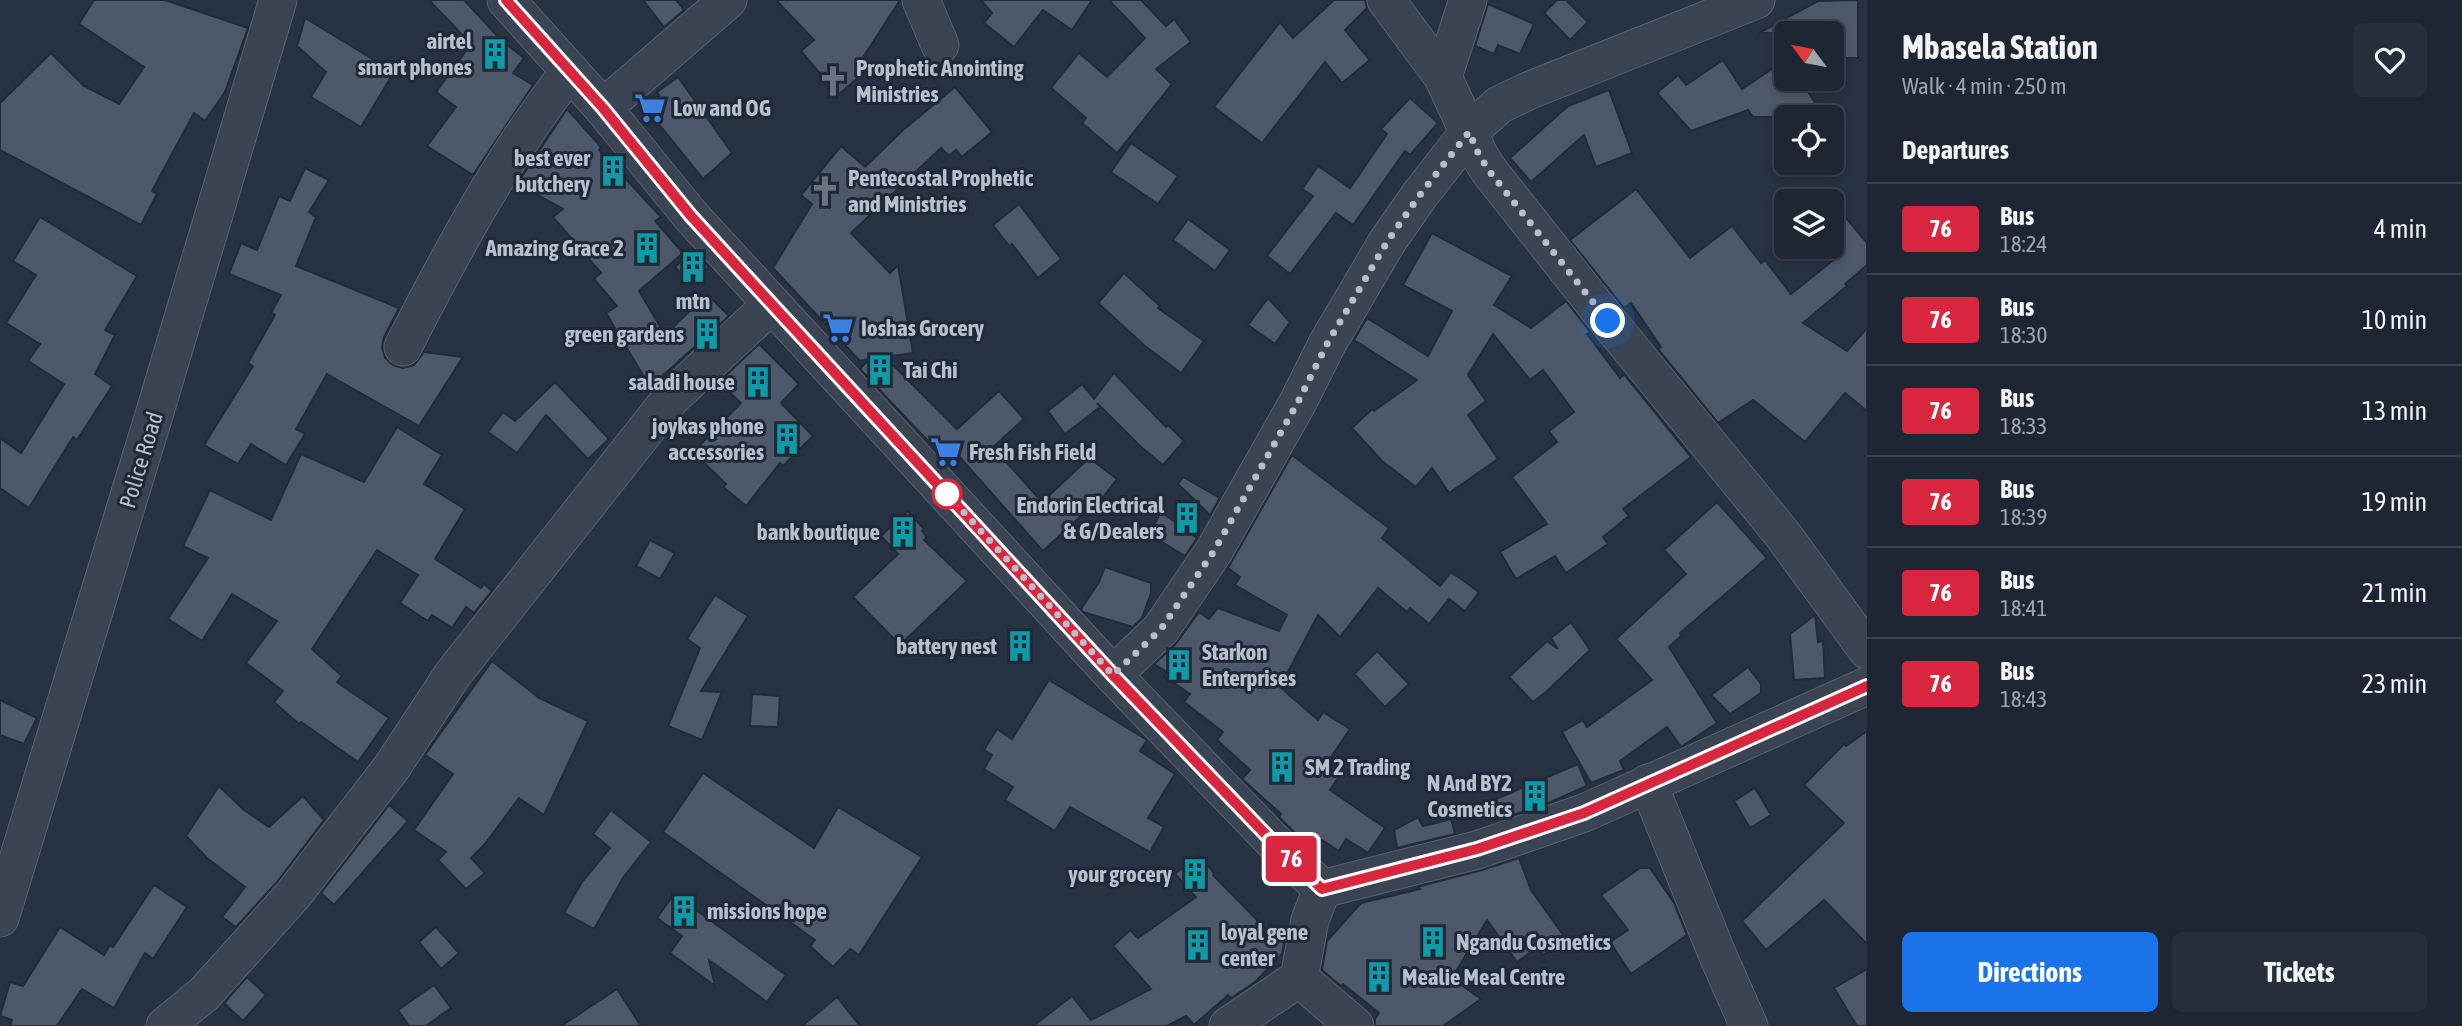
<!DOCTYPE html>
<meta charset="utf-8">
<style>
:root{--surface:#1d2632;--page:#252e3a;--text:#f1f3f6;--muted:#a0a5ac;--line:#3b434d;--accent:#1a73e8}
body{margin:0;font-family:"Asap Condensed",sans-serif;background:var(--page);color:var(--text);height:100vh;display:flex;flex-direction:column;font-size:26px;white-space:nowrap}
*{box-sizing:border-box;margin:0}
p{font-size:23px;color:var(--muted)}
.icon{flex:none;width:38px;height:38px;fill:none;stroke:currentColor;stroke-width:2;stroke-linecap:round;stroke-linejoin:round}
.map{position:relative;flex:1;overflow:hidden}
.drawer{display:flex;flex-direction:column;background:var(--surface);width:595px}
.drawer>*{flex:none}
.badge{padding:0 14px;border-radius:5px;font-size:24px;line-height:46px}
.needle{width:46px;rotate:302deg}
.controls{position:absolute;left:1774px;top:21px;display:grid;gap:14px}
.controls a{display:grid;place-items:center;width:70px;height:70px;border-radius:10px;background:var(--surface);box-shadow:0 4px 10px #0003,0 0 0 2px var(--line);font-size:35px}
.you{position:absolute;width:35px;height:35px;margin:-18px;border:5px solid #fff;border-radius:50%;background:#1a73e8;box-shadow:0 0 0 10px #1a73e833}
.map>.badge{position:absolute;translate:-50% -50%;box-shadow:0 0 0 4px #fff}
h2{padding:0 35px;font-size:26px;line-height:63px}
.round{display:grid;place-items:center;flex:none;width:74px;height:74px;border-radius:10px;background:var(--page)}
.headline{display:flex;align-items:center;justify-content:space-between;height:119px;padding:0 35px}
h1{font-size:33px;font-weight:700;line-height:52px}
.cta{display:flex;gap:14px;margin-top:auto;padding:14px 35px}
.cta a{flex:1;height:80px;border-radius:10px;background:var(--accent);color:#fff;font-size:28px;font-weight:700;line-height:80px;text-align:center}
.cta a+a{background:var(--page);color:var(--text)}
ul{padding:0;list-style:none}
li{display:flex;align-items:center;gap:21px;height:91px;padding:0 35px;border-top:2px solid var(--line)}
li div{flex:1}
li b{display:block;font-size:26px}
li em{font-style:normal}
li .badge{min-width:77px;font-weight:700;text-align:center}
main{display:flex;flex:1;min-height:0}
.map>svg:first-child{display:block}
.building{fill:#4d596b;stroke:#222b39;stroke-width:2}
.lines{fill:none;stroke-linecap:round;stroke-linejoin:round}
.minor-casing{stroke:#59626f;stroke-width:39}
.minor{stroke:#3b4452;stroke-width:37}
.line-casing{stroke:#fff;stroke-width:16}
.line{stroke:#d7263d;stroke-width:10}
.walk{stroke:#b8bfcc;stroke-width:7;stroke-dasharray:0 12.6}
.stop-dot{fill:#fff;stroke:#d7263d;stroke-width:3.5}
.labels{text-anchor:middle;stroke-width:6;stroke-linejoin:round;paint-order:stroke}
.poi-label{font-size:23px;font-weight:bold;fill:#b8bfcc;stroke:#202937;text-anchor:start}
.street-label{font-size:23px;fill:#b8bfcc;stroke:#202937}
</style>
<main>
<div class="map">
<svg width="1867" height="1026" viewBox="0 0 1867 1026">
<rect width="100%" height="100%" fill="#273242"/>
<g class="building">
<polygon points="94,0 165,0 248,28 225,92 205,121 194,113 152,191 157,194 141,225 0,150 0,103 51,53 84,86 119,104 144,67 79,24"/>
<polygon points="429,0 464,0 503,42 524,58 513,73 533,85 473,175 427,146 456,107 436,92 471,44"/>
<polygon points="643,0 676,0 684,10 664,27"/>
<polygon points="776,0 900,0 862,59 865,62 855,72 859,77 838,95 801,51 814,40"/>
<polygon points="981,0 1092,0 1072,30 1043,10 1014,47 984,23 992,13"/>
<polygon points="1109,0 1141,0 1166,26 1174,19 1191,42 1156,69 1172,84 1117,153 1082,123 1086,118 1051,88 1079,53 1107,77 1145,38"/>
<polygon points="1334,0 1365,0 1367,8 1345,30 1370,60 1342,83 1325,62 1262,143 1214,107 1280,22 1293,38"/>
<polygon points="1557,0 1566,0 1588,22 1570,40 1544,13"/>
<polygon points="1858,0 1858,58 1832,58 1832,33 1759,33 1818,1"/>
<polygon points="1488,4 1534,24 1520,54 1498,45 1494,54 1475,46"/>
<polygon points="305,18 394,72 361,127 311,97 326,72 297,46"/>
<polygon points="1787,59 1787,79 1799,79 1825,117 1753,117 1748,110 1691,131 1657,93 1678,75 1686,85 1723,60 1742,89"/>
<polygon points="678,77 732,153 703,179 645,107 659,95 657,92"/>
<polygon points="955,87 992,132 962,157 956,150 949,156 941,148 851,233 890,273 898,265 913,353 885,357 957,429 999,391 1024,419 993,447 1042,502 1089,458 1117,479 1100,501 1098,500 1043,551 957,454 949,463 906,418 860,369 869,359 860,361 773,268 812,204 801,195 841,146 865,167 902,131"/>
<polygon points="1609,90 1632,153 1596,167 1584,135 1531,182 1510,158 1568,106"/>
<polygon points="1410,98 1438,123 1410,155 1405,151 1353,225 1336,213 1290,274 1267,256 1313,196 1302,189 1318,166 1350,188 1387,134 1381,129"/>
<polygon points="567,109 601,147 599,150 661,217 655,221 683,253 639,291 665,335 707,294 729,316 650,387 606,313 617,306 594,279 601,273 553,217 563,209 517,184"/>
<polygon points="1131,143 1178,176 1158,204 1111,172"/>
<polygon points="305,168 329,180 309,212 316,217 296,266 399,308 384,337 382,347 385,358 393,365 403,368 414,365 424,352 463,357 419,426 327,374 296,429 305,434 286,465 251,444 238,464 204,445 253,366 248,363 275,315 271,313 281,295 229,274 241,243 257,250 279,196 290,201"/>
<polygon points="1636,189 1690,258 1732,226 1761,263 1765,260 1791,294 1836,258 1832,254 1832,201 1867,243 1867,265 1845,284 1847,286 1803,323 1847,351 1867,328 1867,411 1845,393 1805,442 1753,400 1718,423 1658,349 1661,347 1631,303 1624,308 1570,240"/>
<polygon points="1019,204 1061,259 1038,278 1012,244 1009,246 993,225"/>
<polygon points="40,217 137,276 105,330 115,335 95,374 112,386 77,440 73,437 29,508 0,488 0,438 21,453 64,384 28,361 40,344 6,323 36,275 13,261"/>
<polygon points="1188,219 1230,250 1215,271 1173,240"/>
<polygon points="1432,233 1512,276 1494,305 1531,328 1566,301 1590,332 1587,334 1620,378 1624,374 1691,457 1623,509 1629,516 1603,537 1608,544 1566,573 1555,556 1516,579 1500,552 1547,524 1512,477 1557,442 1549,431 1574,412 1543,370 1530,380 1493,334 1468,375 1486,401 1468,415 1498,459 1449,493 1432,468 1416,487 1382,461 1352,428 1372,409 1374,411 1417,380 1354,340 1367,318 1428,356 1452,311 1403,285"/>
<polygon points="693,249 709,267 691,284 675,267"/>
<polygon points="1124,273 1160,306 1158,308 1204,341 1181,373 1145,346 1098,303"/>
<polygon points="1268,298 1290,322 1275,344 1248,325"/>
<polygon points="759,344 799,384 781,403 813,436 783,466 780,463 746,506 723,487 726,484 693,452 741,403 719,382"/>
<polygon points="1114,373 1166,427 1168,425 1184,441 1163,465 1141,447 1097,403 1100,407 1065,434 1048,411 1082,384 1094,399"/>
<polygon points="555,382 609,439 588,459 546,415 517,453 488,432 503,412 515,421"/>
<polygon points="397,427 442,455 424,484 465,509 435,559 481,588 484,584 492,591 474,613 466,607 452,628 432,615 428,621 400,603 418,575 377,550 312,649 342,676 337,682 389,718 358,762 301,722 299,724 274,702 283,691 246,663 277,621 232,594 202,641 168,619 208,558 183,546 210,490 271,520 301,454 364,482"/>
<polygon points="1292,455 1389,528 1382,538 1440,586 1451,572 1479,592 1465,611 1449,599 1429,624 1410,608 1407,612 1378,588 1340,637 1318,615 1280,687 1318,720 1323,712 1350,729 1323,769 1338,778 1330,790 1385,828 1368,853 1346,839 1339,851 1322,840 1315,850 1305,843 1279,817 1281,814 1242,779 1250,770 1217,740 1223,732 1184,702 1190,694 1164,676 1167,672 1154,664 1174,646 1199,612 1209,619 1218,608 1279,631 1287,615 1235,585 1240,577 1228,568"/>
<polygon points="1183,477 1220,498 1210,515 1178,484"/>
<polygon points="1717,502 1767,558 1680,633 1682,635 1669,647 1717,723 1681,747 1667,727 1620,761 1624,770 1591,783 1562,732 1583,720 1587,727 1652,680 1616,639 1686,574 1664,550"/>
<polygon points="908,511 924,529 922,531 927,537 924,540 967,581 900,645 853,597 898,554 881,536"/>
<polygon points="1161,512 1197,538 1185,556 1149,534"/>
<polygon points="650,540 675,553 660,579 636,566"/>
<polygon points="1105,567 1151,583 1151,593 1142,618 1133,627 1083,612 1081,609 1099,582"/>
<polygon points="715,595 748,616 701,691 722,692 702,740 668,726 700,648 687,639"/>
<polygon points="1815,615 1818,642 1823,641 1825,678 1794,680 1790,634"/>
<polygon points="1571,622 1590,650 1546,692 1533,702 1509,677 1547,641 1558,649 1551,638"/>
<polygon points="1377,651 1409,684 1385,707 1354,674"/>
<polygon points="492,661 539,698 588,721 544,815 519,798 485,844 471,858 485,873 466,889 438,860 446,852 414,830 453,774 425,755"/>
<polygon points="1748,667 1761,684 1761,693 1730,714 1711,695"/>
<polygon points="1049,680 1147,740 1140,751 1175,774 1148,818 1164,827 1150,852 1070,807 1055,831 1005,800 1013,787 984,769 992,755 984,750 997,729 1012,739"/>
<polygon points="752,694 780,696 778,727 750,726"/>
<polygon points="0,700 37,718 24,744 0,735"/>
<polygon points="1867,731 1867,944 1824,900 1766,950 1742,921 1844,823 1804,785 1844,744 1846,746"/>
<polygon points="1578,764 1587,786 1546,804 1504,818 1496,799"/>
<polygon points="703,773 814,848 838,807 922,857 859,955 850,949 833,967 810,946 815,940 663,832"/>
<polygon points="219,786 244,810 269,827 303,796 324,820 277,882 236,927 222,917 245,887 207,858 186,836"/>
<polygon points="1755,788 1771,815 1750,828 1734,801"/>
<polygon points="389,805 408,821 334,905 321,893"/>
<polygon points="611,810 651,842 623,878 594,929 564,913 582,882 610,848 593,834"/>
<polygon points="1418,817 1423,826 1451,819 1455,834 1397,848 1394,830"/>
<polygon points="1198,854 1214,873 1213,875 1266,929 1271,924 1285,938 1282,954 1255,982 1231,998 1228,995 1194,1025 1186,1016 1167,1026 1033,1026 1072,996 1091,1020 1151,989 1113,946 1130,930 1138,938 1196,897 1175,874"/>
<polygon points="1519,858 1531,890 1566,939 1543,955 1535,949 1517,962 1487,920 1452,978 1481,999 1443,1026 1375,1026 1375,1019 1379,1013 1343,984 1341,986 1322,970 1327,941 1361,903 1420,889 1417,887 1482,870"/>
<polygon points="1640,868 1650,868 1674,903 1687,935 1631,974 1610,942 1628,930 1601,895"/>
<polygon points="154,885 187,907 153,959 145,953 114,1008 82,989 57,1026 10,1026 12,1020 0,1016 10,982 23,986 60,927 104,955 110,945 113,947"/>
<polygon points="674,894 786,975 767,1002 709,960 715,986 670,953 682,936 657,918"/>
<polygon points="436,927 459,953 441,969 419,942"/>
<polygon points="1867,969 1867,1026 1857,1026 1834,988"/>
<polygon points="247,977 266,995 243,1021 224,1003"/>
<polygon points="434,985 451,1008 426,1026 409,1026 398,1010"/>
<polygon points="617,989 641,1026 561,1026"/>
<polygon points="837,997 860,1026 802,1026"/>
</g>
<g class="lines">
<defs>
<g id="minor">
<polyline points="506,0 603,108 691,216 772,304 1113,675 1272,840 1322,889"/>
<polyline points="921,0 940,45"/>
<polyline points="1386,0 1443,77 1479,155 1490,172 1608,321 1783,535 1867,650"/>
<polyline points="1443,77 1468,0"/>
<polyline points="603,108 728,0"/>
<path d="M 403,347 C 452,251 503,156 570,71"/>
<polyline points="1113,675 1161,629 1214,551 1298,402 1327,344 1387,242 1419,196 1469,132 1499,105 1528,91 1756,0"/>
<polyline points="1648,783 1718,956 1749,1026"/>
<polyline points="1322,889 1477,850 1584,813 1867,686"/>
<polyline points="0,918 154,415 278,0"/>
<polyline points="1299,978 1310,920 1322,889"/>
<polyline points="1299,978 1355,1026"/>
<polyline points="165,1026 204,994 293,895 392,767 453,674 671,398 772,304"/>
<polyline points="1228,1026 1299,978"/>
</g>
</defs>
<use href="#minor" class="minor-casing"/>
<use href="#minor" class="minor"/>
</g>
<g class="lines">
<defs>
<polyline id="line" points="506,0 603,108 691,216 755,286 1113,675 1272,841 1322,889 1477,849 1584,813 1867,686"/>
</defs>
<use href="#line" class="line-casing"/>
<use href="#line" class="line"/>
<polyline class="walk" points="947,494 1113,675 1161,629 1214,551 1298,402 1327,344 1387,242 1419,196 1469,132 1479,155 1490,172 1608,321"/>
</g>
<defs>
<symbol id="building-bare" viewBox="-9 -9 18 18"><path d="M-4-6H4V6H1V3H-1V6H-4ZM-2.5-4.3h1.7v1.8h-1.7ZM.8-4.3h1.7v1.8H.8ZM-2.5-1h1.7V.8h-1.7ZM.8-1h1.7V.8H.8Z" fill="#0f9aa8" stroke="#202937" stroke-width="2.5" paint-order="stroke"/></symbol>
<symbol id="church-bare" viewBox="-9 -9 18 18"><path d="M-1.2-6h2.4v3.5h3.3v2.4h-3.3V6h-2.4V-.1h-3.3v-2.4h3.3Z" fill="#6b7280" stroke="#202937" stroke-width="2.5" paint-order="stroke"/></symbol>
<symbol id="supermarket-bare" viewBox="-9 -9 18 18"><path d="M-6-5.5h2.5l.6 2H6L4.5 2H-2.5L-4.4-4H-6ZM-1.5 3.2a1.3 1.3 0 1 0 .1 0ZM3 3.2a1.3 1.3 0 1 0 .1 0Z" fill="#3f7fe0" stroke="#202937" stroke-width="2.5" paint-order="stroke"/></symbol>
</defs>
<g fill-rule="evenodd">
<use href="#building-bare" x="473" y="32" width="44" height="44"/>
<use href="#church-bare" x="811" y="59" width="44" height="44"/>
<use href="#supermarket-bare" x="628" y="86" width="44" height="44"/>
<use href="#building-bare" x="591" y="149" width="44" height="44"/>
<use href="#church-bare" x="803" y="169" width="44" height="44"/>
<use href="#building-bare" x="625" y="226" width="44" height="44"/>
<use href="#building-bare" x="671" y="245" width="44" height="44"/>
<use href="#supermarket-bare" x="816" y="306" width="44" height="44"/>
<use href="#building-bare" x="685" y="312" width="44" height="44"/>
<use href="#building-bare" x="858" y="348" width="44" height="44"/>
<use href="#building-bare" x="736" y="360" width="44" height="44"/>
<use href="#building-bare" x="765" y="417" width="44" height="44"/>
<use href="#supermarket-bare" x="924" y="430" width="44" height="44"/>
<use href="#building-bare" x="1165" y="496" width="44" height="44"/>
<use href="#building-bare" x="881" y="510" width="44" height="44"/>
<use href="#building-bare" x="998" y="624" width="44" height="44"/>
<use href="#building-bare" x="1157" y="643" width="44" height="44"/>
<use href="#building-bare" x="1260" y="745" width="44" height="44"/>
<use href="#building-bare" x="1513" y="774" width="44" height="44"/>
<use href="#building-bare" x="1173" y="852" width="44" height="44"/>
<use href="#building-bare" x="662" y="889" width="44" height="44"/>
<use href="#building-bare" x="1411" y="920" width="44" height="44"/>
<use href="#building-bare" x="1176" y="923" width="44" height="44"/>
<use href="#building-bare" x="1357" y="955" width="44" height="44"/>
</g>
<circle class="stop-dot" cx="947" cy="494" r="14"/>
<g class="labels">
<g class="poi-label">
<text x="472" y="49" text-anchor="end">airtel<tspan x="472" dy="26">smart phones</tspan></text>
<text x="856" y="76">Prophetic Anointing<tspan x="856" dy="26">Ministries</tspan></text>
<text x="673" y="116">Low and OG</text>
<text x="590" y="166" text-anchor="end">best ever<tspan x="590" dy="26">butchery</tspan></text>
<text x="848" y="186">Pentecostal Prophetic<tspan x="848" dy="26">and Ministries</tspan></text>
<text x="624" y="256" text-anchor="end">Amazing Grace 2</text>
<text x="693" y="309" text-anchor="middle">mtn</text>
<text x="861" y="336">Ioshas Grocery</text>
<text x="684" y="342" text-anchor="end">green gardens</text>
<text x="903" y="378">Tai Chi</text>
<text x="735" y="390" text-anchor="end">saladi house</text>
<text x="764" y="434" text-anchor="end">joykas phone<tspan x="764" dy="26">accessories</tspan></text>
<text x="969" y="460">Fresh Fish Field</text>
<text x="1164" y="513" text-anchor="end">Endorin Electrical<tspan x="1164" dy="26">&amp; G/Dealers</tspan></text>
<text x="880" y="540" text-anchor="end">bank boutique</text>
<text x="997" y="654" text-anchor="end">battery nest</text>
<text x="1202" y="660">Starkon<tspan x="1202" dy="26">Enterprises</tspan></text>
<text x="1305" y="775">SM 2 Trading</text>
<text x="1512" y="791" text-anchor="end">N And BY2<tspan x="1512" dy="26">Cosmetics</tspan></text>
<text x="1172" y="882" text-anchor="end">your grocery</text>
<text x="707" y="919">missions hope</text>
<text x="1221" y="940">loyal gene<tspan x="1221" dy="26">center</tspan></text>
<text x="1456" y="950">Ngandu Cosmetics</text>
<text x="1402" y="985">Mealie Meal Centre</text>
</g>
<g class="street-label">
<text transform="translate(141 460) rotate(-73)" y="8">Police Road</text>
</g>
</g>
</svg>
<div class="controls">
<a><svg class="needle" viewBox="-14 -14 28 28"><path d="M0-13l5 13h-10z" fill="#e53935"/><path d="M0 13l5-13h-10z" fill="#a0a5ac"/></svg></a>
<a><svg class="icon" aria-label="locate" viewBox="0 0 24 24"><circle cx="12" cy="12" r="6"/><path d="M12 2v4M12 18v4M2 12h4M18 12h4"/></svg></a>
<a><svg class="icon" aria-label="layers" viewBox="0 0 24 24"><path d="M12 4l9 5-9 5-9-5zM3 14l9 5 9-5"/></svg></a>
</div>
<div class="you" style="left:1608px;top:321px"></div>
<b class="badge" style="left:1291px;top:859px;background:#d7263d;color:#fff">76</b>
</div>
<section class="drawer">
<div class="headline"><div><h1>Mbasela Station</h1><p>Walk · 4 min · 250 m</p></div><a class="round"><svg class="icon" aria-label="heart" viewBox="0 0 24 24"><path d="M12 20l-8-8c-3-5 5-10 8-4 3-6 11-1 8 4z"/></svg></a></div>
<h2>Departures</h2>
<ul>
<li><span class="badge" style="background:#d7263d;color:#fff">76</span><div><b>Bus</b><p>18:24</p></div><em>4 min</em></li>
<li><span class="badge" style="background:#d7263d;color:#fff">76</span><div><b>Bus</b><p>18:30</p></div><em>10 min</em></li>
<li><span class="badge" style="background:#d7263d;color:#fff">76</span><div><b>Bus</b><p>18:33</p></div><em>13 min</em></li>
<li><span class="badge" style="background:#d7263d;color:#fff">76</span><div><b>Bus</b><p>18:39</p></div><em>19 min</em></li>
<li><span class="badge" style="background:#d7263d;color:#fff">76</span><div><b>Bus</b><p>18:41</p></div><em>21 min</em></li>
<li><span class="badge" style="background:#d7263d;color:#fff">76</span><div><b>Bus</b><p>18:43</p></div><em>23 min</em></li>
</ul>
<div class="cta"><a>Directions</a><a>Tickets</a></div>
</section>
</main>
